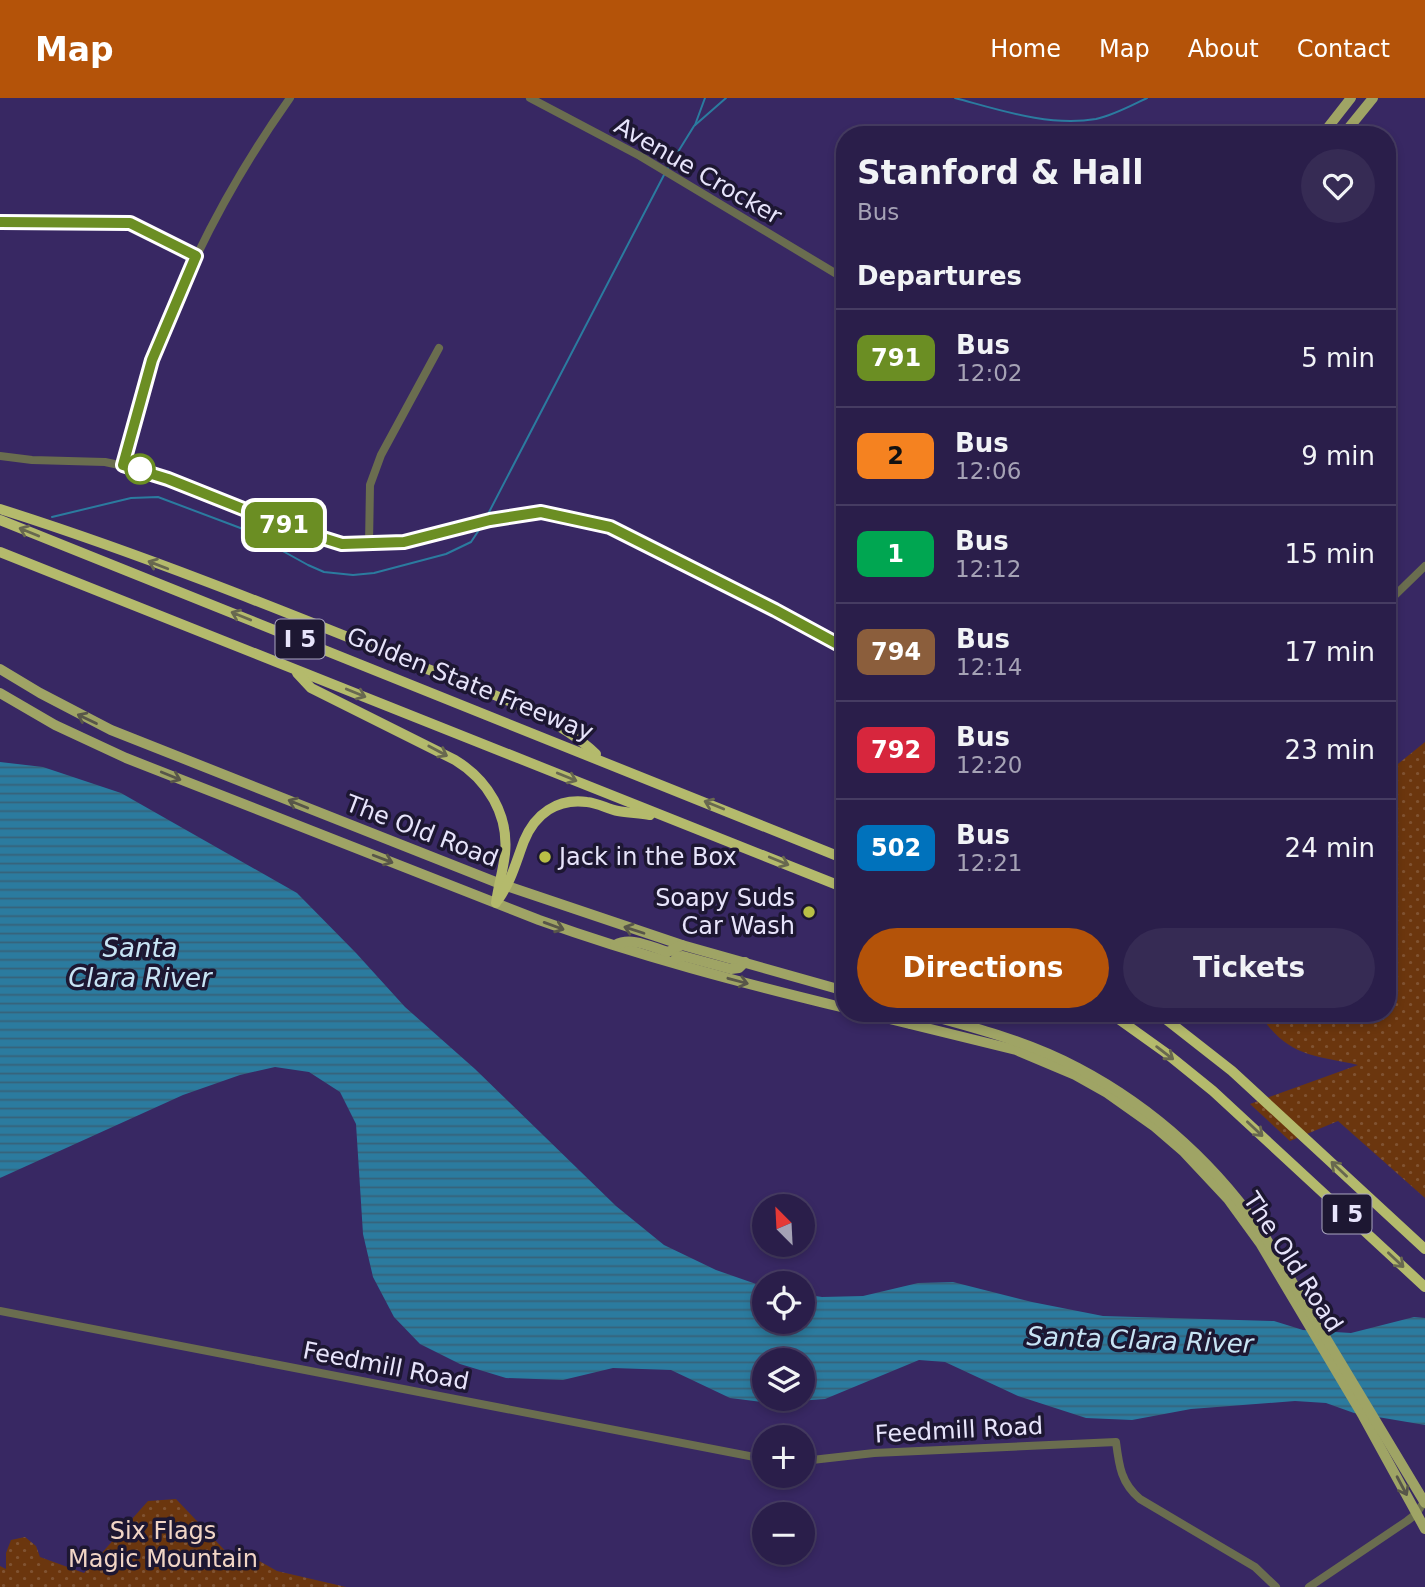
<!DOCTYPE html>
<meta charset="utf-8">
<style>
:root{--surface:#2a1e4a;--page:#362b54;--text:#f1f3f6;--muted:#a5a2b5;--line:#463c62;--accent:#b45309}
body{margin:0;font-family:"DejaVu Sans",sans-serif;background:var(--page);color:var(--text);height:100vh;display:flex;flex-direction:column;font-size:26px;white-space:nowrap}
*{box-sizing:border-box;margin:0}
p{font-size:23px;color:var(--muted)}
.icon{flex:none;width:38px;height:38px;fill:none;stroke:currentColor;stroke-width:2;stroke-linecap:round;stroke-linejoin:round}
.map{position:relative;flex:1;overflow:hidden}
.side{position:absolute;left:836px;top:28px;width:560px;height:896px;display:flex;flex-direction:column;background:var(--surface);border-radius:28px;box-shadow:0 4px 10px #0003,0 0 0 2px var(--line)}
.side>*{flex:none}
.badge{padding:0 14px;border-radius:10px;font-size:24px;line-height:46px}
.needle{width:46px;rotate:336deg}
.controls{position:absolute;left:752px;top:1096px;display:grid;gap:14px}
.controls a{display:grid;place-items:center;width:63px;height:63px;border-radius:50%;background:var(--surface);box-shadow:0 4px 10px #0003,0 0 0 2px var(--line);font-size:35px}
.map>.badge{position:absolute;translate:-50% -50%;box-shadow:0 0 0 4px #fff}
h2{padding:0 21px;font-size:26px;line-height:63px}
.round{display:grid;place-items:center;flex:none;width:74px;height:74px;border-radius:37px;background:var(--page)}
.overview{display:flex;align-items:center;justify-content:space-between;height:119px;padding:0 21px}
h1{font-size:33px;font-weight:700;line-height:52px}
.button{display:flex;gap:14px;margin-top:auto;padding:14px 21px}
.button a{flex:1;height:80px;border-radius:42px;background:var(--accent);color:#fff;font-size:28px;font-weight:700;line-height:80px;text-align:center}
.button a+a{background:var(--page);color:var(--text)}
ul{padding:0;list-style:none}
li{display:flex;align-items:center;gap:21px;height:98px;padding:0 21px;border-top:2px solid var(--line)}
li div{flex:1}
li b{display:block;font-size:26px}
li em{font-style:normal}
li .badge{min-width:77px;font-weight:700;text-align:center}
header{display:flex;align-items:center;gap:42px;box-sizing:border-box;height:98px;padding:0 35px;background:var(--accent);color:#fff}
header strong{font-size:33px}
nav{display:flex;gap:38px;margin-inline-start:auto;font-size:24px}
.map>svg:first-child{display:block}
.park{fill:url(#park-dots)}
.water{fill:url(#water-rules);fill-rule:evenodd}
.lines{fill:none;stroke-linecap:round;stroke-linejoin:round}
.stream{stroke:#2b7b9f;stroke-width:2}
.minor{stroke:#6a6d4f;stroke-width:8}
.major{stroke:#9fa465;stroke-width:10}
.highway{stroke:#b4ba6c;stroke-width:10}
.oneway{stroke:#68684f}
.oneway2{stroke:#585649}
.line-casing{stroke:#fff;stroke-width:16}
.line{stroke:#6b8e23;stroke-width:10}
.stop-dot{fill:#fff;stroke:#6b8e23;stroke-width:3.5}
.poi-dot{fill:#b9c046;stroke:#1d1732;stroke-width:2.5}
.labels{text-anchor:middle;stroke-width:7;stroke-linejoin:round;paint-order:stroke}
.shield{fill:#1d1732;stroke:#aaa6bf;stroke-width:2}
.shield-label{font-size:23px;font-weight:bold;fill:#e7e4fb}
.street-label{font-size:24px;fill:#e7e4fb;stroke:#1d1732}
.poi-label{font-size:24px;fill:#e7e4fb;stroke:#1d1732;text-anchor:start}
.park-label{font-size:24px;fill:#f1d5c5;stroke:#1d1732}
.water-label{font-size:26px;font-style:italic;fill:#c7e4f4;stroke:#1d1732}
</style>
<header>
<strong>Map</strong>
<nav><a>Home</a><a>Map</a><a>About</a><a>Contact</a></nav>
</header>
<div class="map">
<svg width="1425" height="1489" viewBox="0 0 1425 1489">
<defs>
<pattern id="park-dots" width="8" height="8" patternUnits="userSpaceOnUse" patternTransform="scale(1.75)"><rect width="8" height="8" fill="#6b360e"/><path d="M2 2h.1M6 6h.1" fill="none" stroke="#805332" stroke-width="1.8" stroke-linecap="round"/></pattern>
<pattern id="water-rules" width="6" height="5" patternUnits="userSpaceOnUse" patternTransform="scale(1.75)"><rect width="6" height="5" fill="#2b7b9f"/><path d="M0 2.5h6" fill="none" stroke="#376279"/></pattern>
</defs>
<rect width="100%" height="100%" fill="#382863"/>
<g class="park">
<path d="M 1425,644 L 1425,1100 L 1338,1023 L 1290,1043 L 1250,1006 L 1358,967 C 1313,957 1287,959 1259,915 L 1388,915 L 1388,674 Z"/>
<polygon points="176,1401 233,1461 254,1460 277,1473 346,1489 0,1489 0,1468 6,1471 6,1455 11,1442 25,1439 36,1448 40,1459 84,1475 148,1403"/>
</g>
<path class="water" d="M 0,664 L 43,669 L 121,695 L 297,795 L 356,855 L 405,909 L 475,971 L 616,1108 L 664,1147 L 716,1172 L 765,1189 L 765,1223 L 803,1223 L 803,1196 L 822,1199 L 863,1198 L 918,1185 L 953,1184 L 1032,1204 L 1103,1218 L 1274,1223 L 1303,1232 L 1351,1235 L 1414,1219 L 1425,1220 L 1425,1327 L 1354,1315 L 1326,1305 L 1295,1303 L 1191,1311 L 1132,1322 L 1086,1320 L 1018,1298 L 945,1264 L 919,1262 L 825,1301 L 771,1305 L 730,1300 L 671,1272 L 613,1270 L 563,1282 L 506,1280 L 460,1266 L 420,1246 L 394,1219 L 373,1179 L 363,1136 L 356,1026 L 340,994 L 309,974 L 275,969 L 240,977 L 183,997 L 0,1080 ZM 765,1262 L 803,1262 L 803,1300 L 765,1300 Z"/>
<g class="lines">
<g class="stream">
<path d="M 955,0 C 1000,12 1049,29 1096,21 C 1114,17 1130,8 1147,0"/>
<polyline points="695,27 705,0"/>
<polyline points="668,70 694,28 726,0"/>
<polyline points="487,418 665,75"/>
<polyline points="52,419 131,400 158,399 243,431 308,467 324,474 353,477 374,475 446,456 471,444 481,429"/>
</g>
<g class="minor">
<polyline points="530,0 640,58 845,181"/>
<polyline points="0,124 130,125 196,157"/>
<polyline points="0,358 32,362 105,364 143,372 291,430 342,446 404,444 490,422 541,414 610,429 775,511 845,550"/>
<path d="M 123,367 C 153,235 212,110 290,0"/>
<polyline points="369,446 370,387 381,357 439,250"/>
<polyline points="1388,504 1425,468"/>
<polyline points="0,1213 765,1361"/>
<path d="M 803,1363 L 874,1355 L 1116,1344 C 1119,1368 1121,1385 1140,1401 L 1255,1469 L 1276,1489"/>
<polyline points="1309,1489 1407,1423 1416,1416 1424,1404"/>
</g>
<g class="major">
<polyline points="1322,37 1351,0"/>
<polyline points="1343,37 1373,0"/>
<polyline points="0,571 40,595 111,632 498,785 682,847 845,893"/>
<path d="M 0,595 L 55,627 L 126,660 L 539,822 C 639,858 742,885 845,910"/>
<path d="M 615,847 C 631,838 651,849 668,854 L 682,847"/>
<polyline points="673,864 677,859 683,858 731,871 739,870 745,864"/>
<polyline points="865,915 1016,952 1075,977 1107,995 1155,1029 1184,1054 1228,1101 1260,1145 1363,1318 1425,1431"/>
<path d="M 921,915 C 973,929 1030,944 1078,970 C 1154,1010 1220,1070 1267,1142 L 1425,1405"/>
<polyline points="911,926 912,915"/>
</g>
<g class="highway">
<path d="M 0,411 C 139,455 276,510 412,565 C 469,588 552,613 596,656"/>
<polyline points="0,422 845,761"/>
<polyline points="0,454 845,790"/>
<path d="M 297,575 L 311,590 L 455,662 C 488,682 509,717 505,756 C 503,773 498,789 496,805"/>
<path d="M 498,802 C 511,784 516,764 524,743 C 535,716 557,700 587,704 C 598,705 608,711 618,713 C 629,715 640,715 650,717"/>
<polyline points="1110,915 1166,955 1213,993 1425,1189"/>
<polyline points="1158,915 1232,973 1425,1151"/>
</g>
</g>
<defs><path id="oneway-shaft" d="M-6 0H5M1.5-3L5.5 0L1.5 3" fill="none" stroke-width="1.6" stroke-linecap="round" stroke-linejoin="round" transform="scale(1.75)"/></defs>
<g class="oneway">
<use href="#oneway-shaft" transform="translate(29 434) rotate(-158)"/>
<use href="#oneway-shaft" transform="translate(158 467) rotate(-159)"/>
<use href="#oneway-shaft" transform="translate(241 518) rotate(-158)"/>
<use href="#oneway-shaft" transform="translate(356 595) rotate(22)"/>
<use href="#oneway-shaft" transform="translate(438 653) rotate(28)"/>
<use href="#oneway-shaft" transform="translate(567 679) rotate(22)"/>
<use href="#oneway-shaft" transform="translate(714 707) rotate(-158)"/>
<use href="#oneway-shaft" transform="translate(779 763) rotate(22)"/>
<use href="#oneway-shaft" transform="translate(1165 955) rotate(37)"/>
<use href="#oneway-shaft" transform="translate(1255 1031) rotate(43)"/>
<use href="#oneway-shaft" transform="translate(1339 1071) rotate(-137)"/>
<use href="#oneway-shaft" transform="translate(1396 1162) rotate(43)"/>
</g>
<g class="oneway2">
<use href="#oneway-shaft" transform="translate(87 621) rotate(-154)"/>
<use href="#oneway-shaft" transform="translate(171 678) rotate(22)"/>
<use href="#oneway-shaft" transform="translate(298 706) rotate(-158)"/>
<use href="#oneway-shaft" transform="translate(383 761) rotate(21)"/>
<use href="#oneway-shaft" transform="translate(554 828) rotate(20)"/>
<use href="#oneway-shaft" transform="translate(634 832) rotate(-162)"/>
<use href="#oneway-shaft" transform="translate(738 883) rotate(15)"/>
<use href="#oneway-shaft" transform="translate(1402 1388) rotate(62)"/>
</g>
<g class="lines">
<defs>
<polyline id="line" points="0,124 130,125 196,158 152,262 123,367 168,381 291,430 342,446 404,444 490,422 541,414 610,429 775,512 845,550"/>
</defs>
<use href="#line" class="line-casing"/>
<use href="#line" class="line"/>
</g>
<circle class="stop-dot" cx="140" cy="371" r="14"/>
<g class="poi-dot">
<circle cx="545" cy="759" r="7"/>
<circle cx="809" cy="814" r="7"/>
</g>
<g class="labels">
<g class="shield">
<rect x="275.5" y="521.5" width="49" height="39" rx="5"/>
<rect x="1322.5" y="1096.5" width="49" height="39" rx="5"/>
</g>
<g class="shield-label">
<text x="300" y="549">I 5</text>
<text x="1347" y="1124">I 5</text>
</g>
<g class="street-label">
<text transform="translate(698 73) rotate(30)" y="8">Avenue Crocker</text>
<text transform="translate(470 586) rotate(22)" y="8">Golden State Freeway</text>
<text transform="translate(422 733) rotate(21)" y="8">The Old Road</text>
<text transform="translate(1293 1164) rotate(57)" y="8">The Old Road</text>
<text transform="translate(386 1268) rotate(11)" y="8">Feedmill Road</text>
<text transform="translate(959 1332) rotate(-3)" y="8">Feedmill Road</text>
</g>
<g class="poi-label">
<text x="559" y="767">Jack in the Box</text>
<text x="795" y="808" text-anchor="end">Soapy Suds<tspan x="795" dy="28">Car Wash</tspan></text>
</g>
<g class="park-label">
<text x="163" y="1441">Six Flags<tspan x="163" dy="28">Magic Mountain</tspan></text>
</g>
<g class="water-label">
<text x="140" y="859">Santa<tspan x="140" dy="30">Clara River</tspan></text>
<text transform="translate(1140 1242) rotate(2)" y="9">Santa Clara River</text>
</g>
</g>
</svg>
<div class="controls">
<a><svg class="needle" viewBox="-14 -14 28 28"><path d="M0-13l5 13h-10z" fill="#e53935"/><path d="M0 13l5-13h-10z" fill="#a5a2b5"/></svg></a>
<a><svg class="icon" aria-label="locate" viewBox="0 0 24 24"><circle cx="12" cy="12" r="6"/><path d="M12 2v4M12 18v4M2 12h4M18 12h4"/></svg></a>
<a><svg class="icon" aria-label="layers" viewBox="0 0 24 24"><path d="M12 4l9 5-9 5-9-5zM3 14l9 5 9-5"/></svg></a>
<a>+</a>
<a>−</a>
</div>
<b class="badge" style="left:284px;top:427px;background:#6b8e23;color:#fff">791</b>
<section class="side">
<div class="overview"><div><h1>Stanford &amp; Hall</h1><p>Bus</p></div><a class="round"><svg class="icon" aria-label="heart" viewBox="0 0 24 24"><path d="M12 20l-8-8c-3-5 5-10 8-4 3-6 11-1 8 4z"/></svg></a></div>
<h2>Departures</h2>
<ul>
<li><span class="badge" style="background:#6b8e23;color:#fff">791</span><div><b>Bus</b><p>12:02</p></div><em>5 min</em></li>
<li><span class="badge" style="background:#f58220;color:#111">2</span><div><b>Bus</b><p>12:06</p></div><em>9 min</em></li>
<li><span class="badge" style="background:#00a651;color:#fff">1</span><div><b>Bus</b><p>12:12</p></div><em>15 min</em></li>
<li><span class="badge" style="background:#8b5e3c;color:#fff">794</span><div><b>Bus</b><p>12:14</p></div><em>17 min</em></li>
<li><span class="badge" style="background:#d7263d;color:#fff">792</span><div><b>Bus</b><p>12:20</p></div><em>23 min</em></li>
<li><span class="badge" style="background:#0072bc;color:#fff">502</span><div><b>Bus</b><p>12:21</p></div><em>24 min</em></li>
</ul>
<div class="button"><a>Directions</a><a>Tickets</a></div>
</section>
</div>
